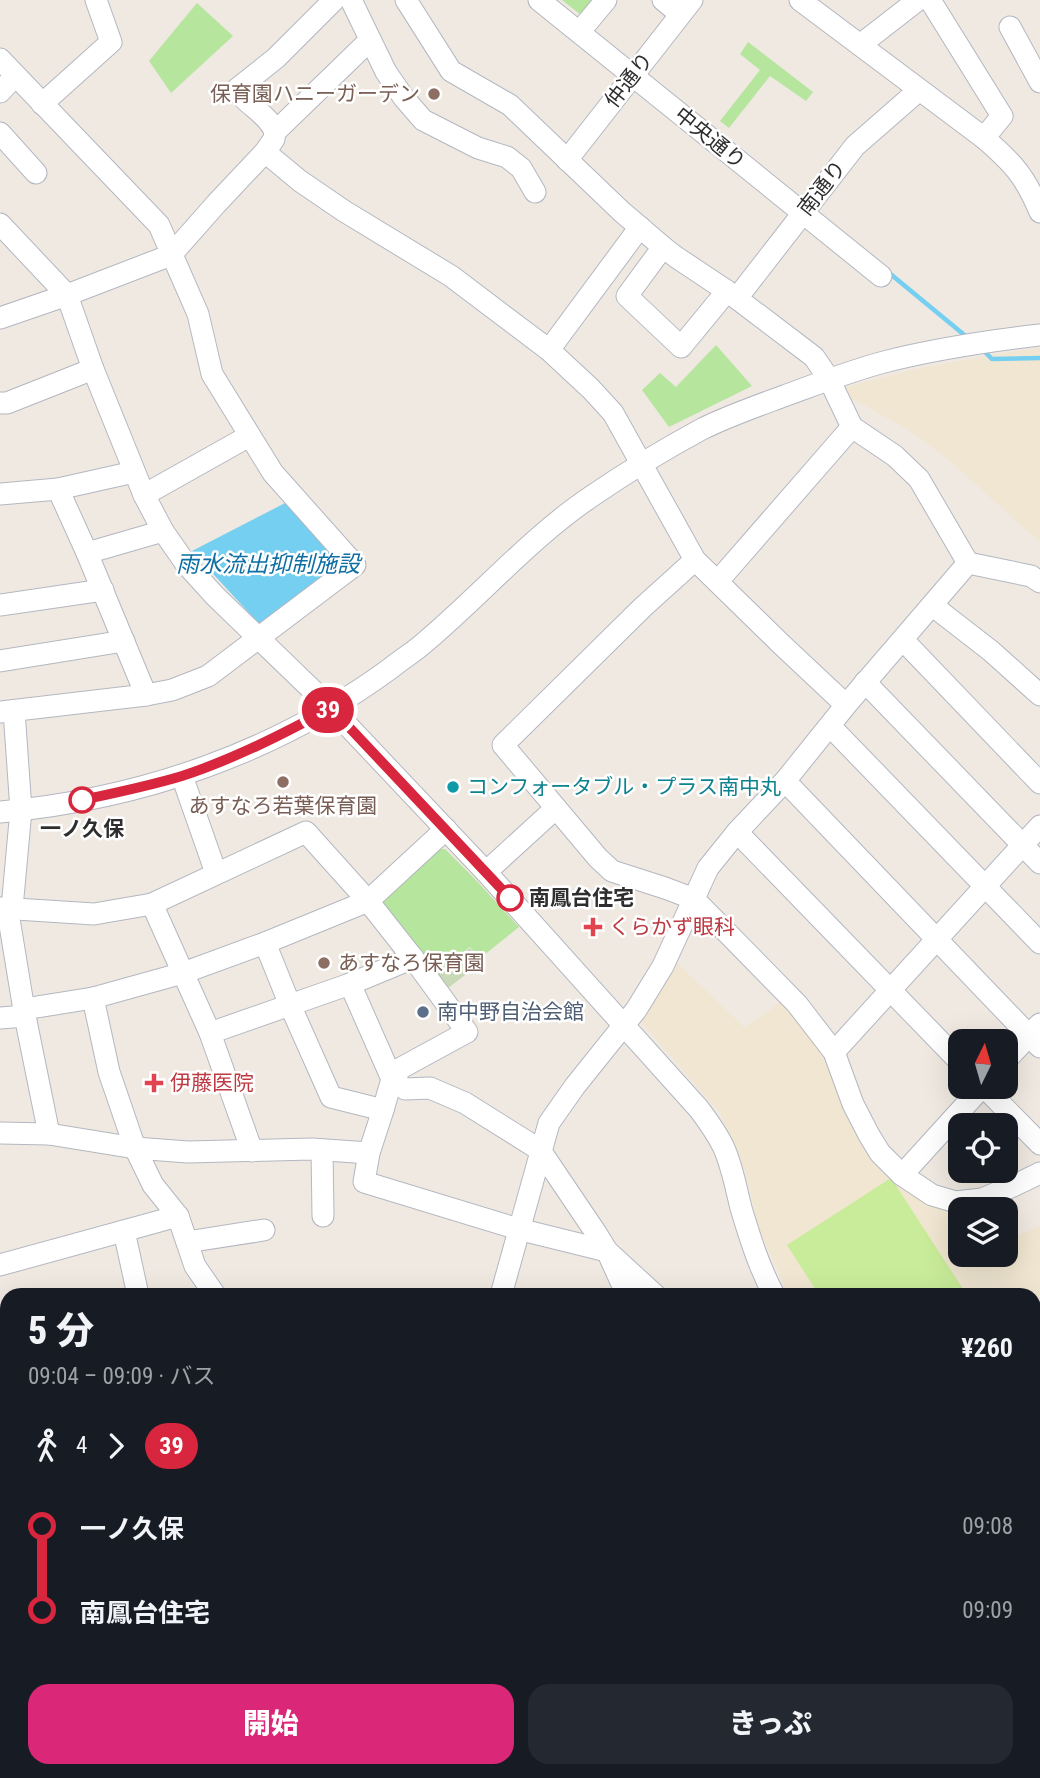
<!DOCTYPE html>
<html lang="ja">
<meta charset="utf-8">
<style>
:root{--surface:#171b24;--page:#242831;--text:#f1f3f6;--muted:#9ea1a6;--accent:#db2777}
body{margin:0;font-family:"Roboto Condensed","Noto Sans JP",sans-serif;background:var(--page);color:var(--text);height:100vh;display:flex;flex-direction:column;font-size:26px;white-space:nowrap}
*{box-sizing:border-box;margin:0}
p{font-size:23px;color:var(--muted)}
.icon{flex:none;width:38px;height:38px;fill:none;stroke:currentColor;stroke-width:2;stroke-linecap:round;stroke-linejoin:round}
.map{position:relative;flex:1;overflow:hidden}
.sheet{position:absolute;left:0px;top:1288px;width:1041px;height:490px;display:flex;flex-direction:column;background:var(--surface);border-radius:21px 21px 0 0;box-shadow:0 7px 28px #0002}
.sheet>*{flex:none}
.badge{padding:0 14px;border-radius:23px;font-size:24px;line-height:46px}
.needle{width:46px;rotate:5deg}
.buttons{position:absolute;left:948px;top:1029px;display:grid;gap:14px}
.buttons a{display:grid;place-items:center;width:70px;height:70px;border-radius:14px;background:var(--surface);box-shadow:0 7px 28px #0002;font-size:35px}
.map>.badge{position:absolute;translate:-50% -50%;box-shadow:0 0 0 4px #fff}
.legs{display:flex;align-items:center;gap:10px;height:77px;padding:0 28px;font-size:23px}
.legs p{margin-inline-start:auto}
.summary{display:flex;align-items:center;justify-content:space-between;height:119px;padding:0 28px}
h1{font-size:38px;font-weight:800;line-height:52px}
.primary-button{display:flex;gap:14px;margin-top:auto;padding:14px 28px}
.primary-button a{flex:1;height:80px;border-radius:21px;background:var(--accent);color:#fff;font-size:28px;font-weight:800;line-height:80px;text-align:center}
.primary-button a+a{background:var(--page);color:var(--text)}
ul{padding:0 28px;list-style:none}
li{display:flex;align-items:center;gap:24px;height:84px;font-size:26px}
li i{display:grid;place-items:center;width:10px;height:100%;margin:0 9px;background:currentColor}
li i::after{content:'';width:18px;height:18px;margin:-9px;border:5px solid;border-radius:50%;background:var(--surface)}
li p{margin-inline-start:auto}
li:first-child i{background:linear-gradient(#0000 50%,currentColor 0)}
li:last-child i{background:linear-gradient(currentColor 50%,#0000 0)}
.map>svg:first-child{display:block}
.education{fill:#f0e6d1}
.green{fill:#b6e59e}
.cemetery{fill:#c8d9b8}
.pitch{fill:#c9ec9a}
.water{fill:#75cff0}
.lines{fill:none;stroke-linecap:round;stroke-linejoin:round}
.stream{stroke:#75cff0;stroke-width:4.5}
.minor-casing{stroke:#b4b7c1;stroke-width:23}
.major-casing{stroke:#c9c9c9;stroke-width:28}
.minor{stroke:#fff;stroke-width:21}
.major{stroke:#f2d163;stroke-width:26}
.line-1-casing{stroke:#fff;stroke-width:16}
.line-1{stroke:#d7263d;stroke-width:10}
.education-dot{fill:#8d6e63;stroke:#fff;stroke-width:2.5}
.culture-dot{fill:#0f9aa8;stroke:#fff;stroke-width:2.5}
.stop-1-dot{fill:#fff;stroke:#d7263d;stroke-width:3.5}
.health-dot{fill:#e0444e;stroke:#fff;stroke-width:2.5}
.service-dot{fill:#5c6f8a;stroke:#fff;stroke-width:2.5}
.labels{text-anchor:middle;stroke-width:5;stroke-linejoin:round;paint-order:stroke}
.street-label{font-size:21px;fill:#2e2e2e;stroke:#fff}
.education-label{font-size:21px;fill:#785e54;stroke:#fff;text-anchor:end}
.culture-label{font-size:21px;fill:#0d838f;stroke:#fff;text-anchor:start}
.stop-label{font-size:21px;font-weight:bold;fill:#2e2e2e;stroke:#fff}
.health-label{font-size:21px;fill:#be3a42;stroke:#fff;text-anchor:start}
.service-label{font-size:21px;fill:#4e5e75;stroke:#fff;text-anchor:start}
.water-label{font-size:23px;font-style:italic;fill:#0d6fa3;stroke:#fff}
</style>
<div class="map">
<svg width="1040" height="1778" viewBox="0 0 1040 1778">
<rect width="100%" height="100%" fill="#efe9e1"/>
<g class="education">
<polygon points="1040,348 1040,542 944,456 909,430 844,394 846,387 911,370 997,354"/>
<polygon points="674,960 745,1028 786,998 920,1199 956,1213 961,1230 961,1255 1006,1255 1006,1240 1040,1226 1040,1678 1034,1679 1034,1295 789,1295 758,1227 746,1173 720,1113 643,1024 641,1016"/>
</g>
<g class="green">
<polygon points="562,0 595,0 581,15"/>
<polygon points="197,3 233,36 171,93 149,61"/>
<polygon points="748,42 813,92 806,101 770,76 729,128 720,121 760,70 740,54"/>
<polygon points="716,345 752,386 669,427 642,390 660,373 676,387"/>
<polygon points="438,849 445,849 474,878 519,927 479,959 470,947 436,973 380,906 382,899"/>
</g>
<polygon class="cemetery" points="470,948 481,963 448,988 437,974"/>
<g class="pitch">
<polygon points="891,1178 967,1295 819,1295 787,1245"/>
<polygon points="1040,1376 1040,1519 1034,1521 1034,1377"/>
</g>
<polygon class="water" points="289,501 344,563 262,627 192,551"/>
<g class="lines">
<g class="stream">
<polyline points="888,272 968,338"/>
<polyline points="983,350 992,359 1040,358"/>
<polyline points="222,1771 223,1778"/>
</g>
<defs>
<g id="minor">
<polyline points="351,0 386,72 404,98 423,120 478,148 507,157 521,168 535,192"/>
<polyline points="406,0 451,71 510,105 622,212 663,247 676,257 727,291 814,357 829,379 852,427 718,581"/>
<polyline points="539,0 881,276"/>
<polyline points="663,0 680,14"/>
<path d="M 800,0 L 984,138 C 1013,163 1025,176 1040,212"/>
<polyline points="930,0 1002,116 984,138"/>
<polyline points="586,24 606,0"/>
<polyline points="1010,27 1040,82"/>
<polyline points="860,45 918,0"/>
<polyline points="0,59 159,225 198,314 212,374 273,473 355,565 208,676 172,690 146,695 0,712"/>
<polyline points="0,92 15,76"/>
<polyline points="42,104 111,42 96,0"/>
<path d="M 275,132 C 268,113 244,104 237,89 L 276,58 L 334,0"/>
<polyline points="0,133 36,173"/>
<polyline points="265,152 300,181 344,211 451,276 549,350 591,389 613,413 695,560 781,644 846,705"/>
<polyline points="567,160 692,0"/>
<path d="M 0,224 L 67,295 L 93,369 L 144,495 L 163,531 L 186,564 L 215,596 L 331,708 L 486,872 L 699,1109 C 708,1121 716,1132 723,1146 C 732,1165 736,1188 741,1208 C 750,1238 759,1267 774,1295"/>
<polyline points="663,247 627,296 681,347 727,291"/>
<polyline points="737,298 855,146 919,90"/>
<polyline points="0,318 67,295 171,255 216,204 265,152 274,139 275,132 370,40"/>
<polyline points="549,350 640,227"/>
<polyline points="0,403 7,403 93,369"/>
<polyline points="852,427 895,456 919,479 968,563"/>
<polyline points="58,489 134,472"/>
<polyline points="0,494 58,489 87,553 146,695"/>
<polyline points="144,495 249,436"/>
<polyline points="87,553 163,531"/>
<polyline points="695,560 643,607 503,745 598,858 612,871 665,888 694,899 797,1004 834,1052 853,1104 869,1135 880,1153 902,1175 932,1195 956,1202 982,1199 1013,1186 1040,1173"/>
<polyline points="0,605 103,590"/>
<polyline points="933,606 991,651 1040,695"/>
<polyline points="903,640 1040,783"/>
<polyline points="0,661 124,641"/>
<polyline points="865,682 1040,863"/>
<polyline points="830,726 1040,943"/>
<polyline points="182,776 216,873"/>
<polyline points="785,781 1040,1047"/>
<path d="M 0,812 C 142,799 277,752 391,668 C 402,659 414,652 424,643 C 480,596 532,536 592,496 C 627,472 665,449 702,429 C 728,416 757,406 784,396 C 817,384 850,371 884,362 C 935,349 988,341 1040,335"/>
<polyline points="737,832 961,1063"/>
<polyline points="486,872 556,808"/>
<polyline points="152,904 210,1033 252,1151"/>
<polyline points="7,907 25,1016 49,1134"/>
<polyline points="0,908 94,914 152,904 306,832 368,901 413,958 467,1032 401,1068 392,1079 383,1110"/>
<polyline points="12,908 21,810 14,711"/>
<polyline points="265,943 368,901 446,829"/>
<polyline points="350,984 413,958"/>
<polyline points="93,998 109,1072 135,1148 153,1185 178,1216 195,1266 215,1295"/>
<polyline points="24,1009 93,998 183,973 265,943 290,1005 350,984 392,1079 405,1089 430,1088 465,1103 540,1150 596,1233 607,1251 627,1295"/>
<polyline points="0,1018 25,1016"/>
<polyline points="210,1033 290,1005 331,1097 383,1110 369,1153 364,1182 518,1229 607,1251 655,1295"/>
<polyline points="834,1052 1040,826"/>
<polyline points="1006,1060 1040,1024"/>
<polyline points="984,1087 1040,1144"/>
<polyline points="0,1133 49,1134 135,1148 188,1152 312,1149 369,1153"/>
<polyline points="322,1150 323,1216"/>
<polyline points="902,1175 982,1087"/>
<polyline points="124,1231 138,1295"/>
<polyline points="187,1242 264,1230"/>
<polyline points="0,1265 178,1216"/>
<polyline points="501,1295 549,1123 575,1086 636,1010 663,966 708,868 737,832 785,781 846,705 968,563 1031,576 1040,582"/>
<polyline points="4,1411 7,1410"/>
<polyline points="0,1538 7,1540"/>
<polyline points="0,1608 7,1610"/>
<polyline points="492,1771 493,1778"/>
<polyline points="661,1771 662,1778"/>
<polyline points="964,1771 966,1778"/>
</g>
<g id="major">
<polyline points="1034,1700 1040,1700"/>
<polyline points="0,1757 7,1757"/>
</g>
</defs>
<use href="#minor" class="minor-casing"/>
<use href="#major" class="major-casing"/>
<use href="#minor" class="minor"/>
<use href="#major" class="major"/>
</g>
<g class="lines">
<defs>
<path id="line-1" d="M 82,800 C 115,793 149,786 182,776 C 234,759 283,734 331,708 L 510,898"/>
</defs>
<use href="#line-1" class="line-1-casing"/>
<use href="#line-1" class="line-1"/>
</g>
<g class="education-dot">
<circle cx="434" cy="94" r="7"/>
<circle cx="283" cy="782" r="7"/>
<circle cx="324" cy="963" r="7"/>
</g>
<circle class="culture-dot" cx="453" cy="787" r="7"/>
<g class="stop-1-dot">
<circle cx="82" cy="800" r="12"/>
<circle cx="510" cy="898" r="12"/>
</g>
<g class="health-dot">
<path d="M589.5 916.5h7v7h7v7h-7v7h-7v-7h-7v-7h7z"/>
<path d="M150.5 1072.5h7v7h7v7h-7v7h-7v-7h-7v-7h7z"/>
</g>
<circle class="service-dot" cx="423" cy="1012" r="7"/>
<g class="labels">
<g class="street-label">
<text transform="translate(629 80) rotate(-52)" y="7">仲通り</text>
<text transform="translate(710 138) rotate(39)" y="7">中央通り</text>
<text transform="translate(822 188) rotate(-52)" y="7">南通り</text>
</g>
<g class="education-label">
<text x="420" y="101">保育園ハニーガーデン</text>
<text x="283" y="813" text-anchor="middle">あすなろ若葉保育園</text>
<text x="338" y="970" text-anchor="start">あすなろ保育園</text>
</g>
<g class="culture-label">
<text x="467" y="794">コンフォータブル・プラス南中丸</text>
</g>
<g class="stop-label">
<text x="82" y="836">一ノ久保</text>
<text x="529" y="905" text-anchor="start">南鳳台住宅</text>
</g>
<g class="health-label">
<text x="609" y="934">くらかず眼科</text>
<text x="170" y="1090">伊藤医院</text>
</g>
<g class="service-label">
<text x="437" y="1019">南中野自治会館</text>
</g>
<g class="water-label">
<text x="268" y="572">雨水流出抑制施設</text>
</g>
</g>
</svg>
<div class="buttons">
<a><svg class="needle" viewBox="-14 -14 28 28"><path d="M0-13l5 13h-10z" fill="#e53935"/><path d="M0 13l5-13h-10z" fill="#9ea1a6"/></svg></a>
<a><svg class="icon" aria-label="locate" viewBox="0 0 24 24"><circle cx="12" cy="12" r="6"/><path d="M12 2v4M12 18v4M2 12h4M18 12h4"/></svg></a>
<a><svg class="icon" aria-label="layers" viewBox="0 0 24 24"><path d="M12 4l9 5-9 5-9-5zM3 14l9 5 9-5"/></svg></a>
</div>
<b class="badge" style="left:328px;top:710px;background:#d7263d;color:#fff">39</b>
<section class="sheet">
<div class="summary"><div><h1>5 分</h1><p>09:04 – 09:09 · バス</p></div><b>¥260</b></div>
<div class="legs"><svg class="icon" aria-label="walk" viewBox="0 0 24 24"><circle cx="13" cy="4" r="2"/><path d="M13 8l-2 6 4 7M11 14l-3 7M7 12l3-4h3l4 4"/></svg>4<svg class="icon" aria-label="forward" viewBox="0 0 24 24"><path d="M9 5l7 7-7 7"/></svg><b class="badge" style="background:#d7263d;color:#fff">39</b></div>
<ul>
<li><i style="color:#d7263d"></i><b>一ノ久保</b><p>09:08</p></li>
<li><i style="color:#d7263d"></i><b>南鳳台住宅</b><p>09:09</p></li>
</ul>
<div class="primary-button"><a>開始</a><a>きっぷ</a></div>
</section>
</div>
